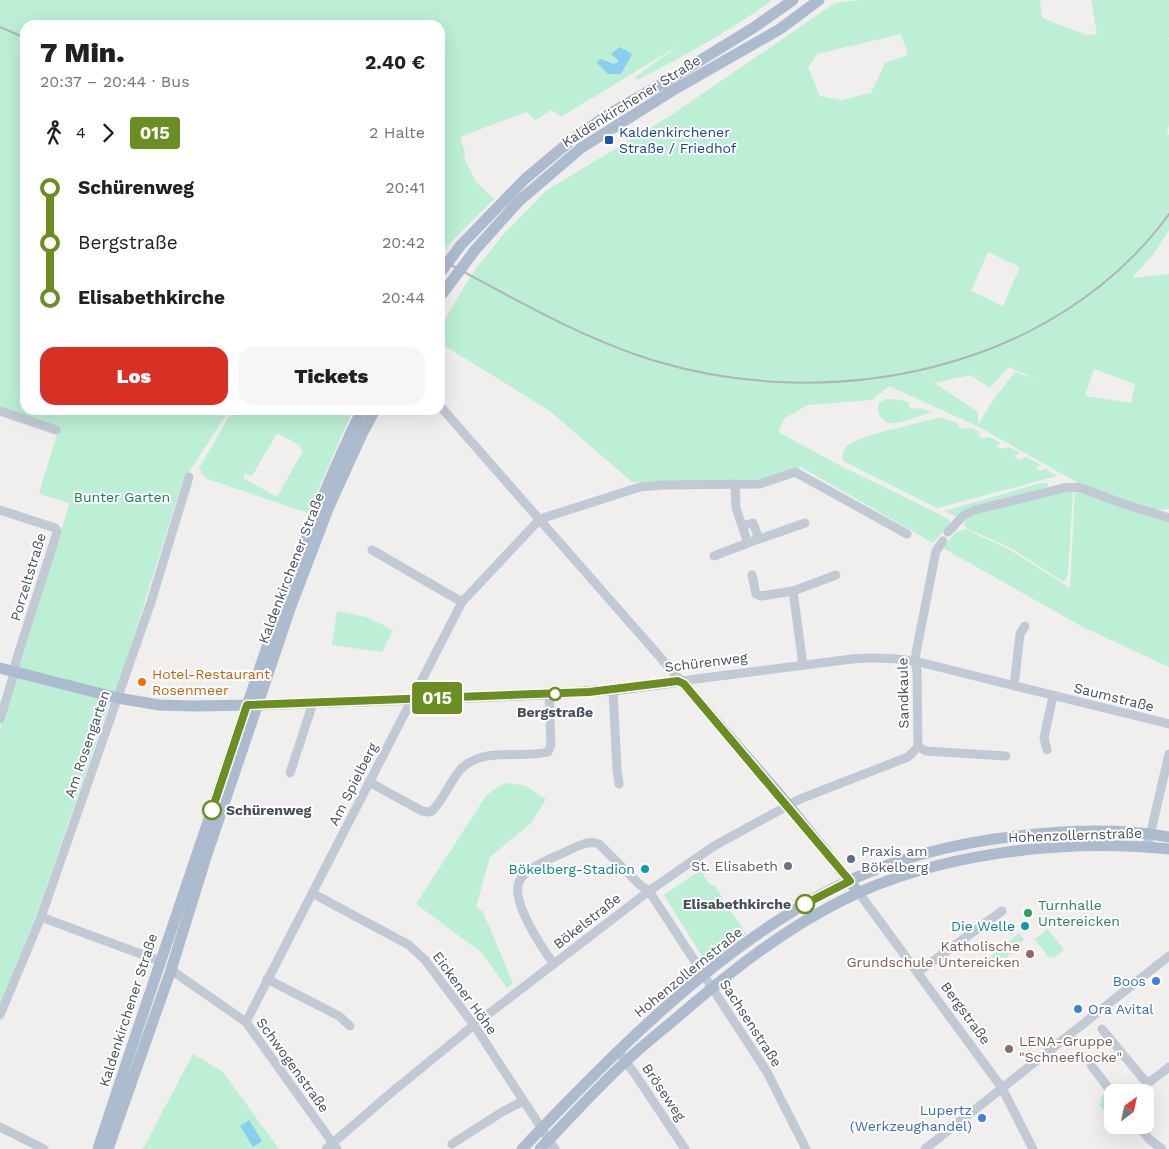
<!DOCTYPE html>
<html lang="de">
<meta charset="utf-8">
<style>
:root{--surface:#fff;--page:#f6f6f6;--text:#202124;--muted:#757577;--accent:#d93025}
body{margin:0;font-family:"Work Sans",sans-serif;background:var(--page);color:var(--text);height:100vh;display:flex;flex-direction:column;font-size:19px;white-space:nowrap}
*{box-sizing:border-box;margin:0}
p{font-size:16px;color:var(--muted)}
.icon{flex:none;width:28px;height:28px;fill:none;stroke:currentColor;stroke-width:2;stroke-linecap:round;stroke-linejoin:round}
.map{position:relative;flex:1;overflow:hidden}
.sheet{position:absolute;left:20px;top:20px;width:425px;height:395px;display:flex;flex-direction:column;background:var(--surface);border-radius:15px;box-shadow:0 5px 20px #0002}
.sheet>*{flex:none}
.badge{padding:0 10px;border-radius:4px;font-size:18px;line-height:32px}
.needle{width:32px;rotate:33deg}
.fabs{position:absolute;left:1104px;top:1084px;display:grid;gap:10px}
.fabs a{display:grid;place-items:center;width:50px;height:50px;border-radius:10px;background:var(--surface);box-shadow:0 5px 20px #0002;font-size:25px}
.map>.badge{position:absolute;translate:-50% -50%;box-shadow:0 0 0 2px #fff}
.legs{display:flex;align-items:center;gap:8px;height:55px;padding:0 20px;font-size:16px}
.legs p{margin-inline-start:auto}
.summary{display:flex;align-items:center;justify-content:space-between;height:85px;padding:0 20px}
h1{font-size:28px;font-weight:800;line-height:38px}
.button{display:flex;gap:10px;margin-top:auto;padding:10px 20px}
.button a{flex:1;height:58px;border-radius:15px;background:var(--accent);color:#fff;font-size:20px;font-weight:800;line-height:58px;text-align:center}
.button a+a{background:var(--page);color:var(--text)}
ul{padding:0 20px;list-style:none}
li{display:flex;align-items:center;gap:18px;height:55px;font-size:19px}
li i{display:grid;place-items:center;width:8px;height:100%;margin:0 6px;background:currentColor}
li i::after{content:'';width:12px;height:12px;margin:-6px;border:4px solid;border-radius:50%;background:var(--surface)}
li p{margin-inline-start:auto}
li:first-child i{background:linear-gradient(#0000 50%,currentColor 0)}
li:last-child i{background:linear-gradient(currentColor 50%,#0000 0)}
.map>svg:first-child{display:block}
.green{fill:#bcefd5;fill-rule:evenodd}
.water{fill:#88ceed}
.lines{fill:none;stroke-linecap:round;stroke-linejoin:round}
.minor{stroke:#c1c9d4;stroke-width:9}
.major{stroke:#adbbce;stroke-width:11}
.rail{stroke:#b0b3b9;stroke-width:2}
.major-bridge{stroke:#adbbce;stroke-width:11}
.line-1-casing{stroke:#fff;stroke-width:11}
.line-1{stroke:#6b8e23;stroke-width:8}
.transit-dot{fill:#1a4fb4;stroke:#fff;stroke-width:2}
.food-dot{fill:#e8710a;stroke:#fff;stroke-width:2}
.stop-1-dot{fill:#fff;stroke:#6b8e23;stroke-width:2.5}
.service-dot{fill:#5c6f8a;stroke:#fff;stroke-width:2}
.worship-dot{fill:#6b7280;stroke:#fff;stroke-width:2}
.culture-dot{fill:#0f9aa8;stroke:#fff;stroke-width:2}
.leisure-dot{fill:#2e9e5b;stroke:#fff;stroke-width:2}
.education-dot{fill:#8d6e63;stroke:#fff;stroke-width:2}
.shop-dot{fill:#3f7fe0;stroke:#fff;stroke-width:2}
.labels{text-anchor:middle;stroke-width:4;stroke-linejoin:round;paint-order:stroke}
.street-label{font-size:14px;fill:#46505c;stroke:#fff}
.transit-label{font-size:14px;fill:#164399;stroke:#fff;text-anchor:start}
.park-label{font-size:14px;fill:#167e54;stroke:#fff}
.food-label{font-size:14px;fill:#c56008;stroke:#fff;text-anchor:start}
.stop-label{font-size:14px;font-weight:bold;fill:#46505c;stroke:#fff}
.service-label{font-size:14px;fill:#4e5e75;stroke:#fff;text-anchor:start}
.worship-label{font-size:14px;fill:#5b616d;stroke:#fff;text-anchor:end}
.culture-label{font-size:14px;fill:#0d838f;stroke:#fff;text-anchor:end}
.leisure-label{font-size:14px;fill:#27864d;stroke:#fff;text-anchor:start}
.education-label{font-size:14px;fill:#785e54;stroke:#fff;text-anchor:end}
.shop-label{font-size:14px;fill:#366cbe;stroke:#fff;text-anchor:end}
</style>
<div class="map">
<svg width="1169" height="1149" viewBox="0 0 1169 1149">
<rect width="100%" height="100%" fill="#f1eeee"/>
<g class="green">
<path d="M 0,0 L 772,0 C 730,31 684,56 638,80 L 635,77 L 681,44 L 561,117 L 551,110 L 536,120 L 526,112 L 460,137 L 465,152 L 464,158 L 476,182 L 494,199 L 447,246 L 440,256 L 440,25 L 25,25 L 25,410 L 229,410 L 182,483 L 118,687 L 109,705 L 38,911 L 0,1003 L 0,729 L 16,679 L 18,663 L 70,503 L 39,494 L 59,427 L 0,408 Z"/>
<path d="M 861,0 L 1040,0 L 1042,18 L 1086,35 L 1097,34 L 1091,0 L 1169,0 L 1169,38 L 1167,39 L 1169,39 L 1169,124 L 1167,134 L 1169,135 L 1169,230 L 1153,255 L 1132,278 L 1169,274 L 1169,509 L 1154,510 L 1094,489 L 1075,481 L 977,426 L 889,386 L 872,400 L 808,405 L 785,418 L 778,432 L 839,465 L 949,519 L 950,524 L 933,543 L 801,467 L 764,480 L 632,482 L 550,411 L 440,343 L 440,327 L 472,274 L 503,235 L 547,190 L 670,116 L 835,3 ZM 901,34 L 908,55 L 885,63 L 871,93 L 841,100 L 820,96 L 808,68 L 817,54 ZM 988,252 L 1020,267 L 1003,306 L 971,291 ZM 1008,367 L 1037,379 L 1015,372 L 991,403 L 978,425 L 978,412 L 934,383 L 970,375 L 990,388 ZM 1094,369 L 1135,384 L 1131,403 L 1085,396 Z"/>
<path d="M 885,399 C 894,400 902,398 909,403 L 908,405 L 911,409 L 920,408 L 932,413 C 918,414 903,425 888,423 C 881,418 875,413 879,403 Z"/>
<path d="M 233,410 L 353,410 L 308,513 L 205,478 L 199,468 ZM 277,433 L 299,445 L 303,451 L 277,497 L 243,478 L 245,473 L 251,476 L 255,471 Z"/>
<path d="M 940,417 L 960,424 L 957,426 L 963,429 L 971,428 L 981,433 L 977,435 L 983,438 L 990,437 L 1001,443 L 996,446 L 1001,449 L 1009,447 L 1020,453 L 1014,456 L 1019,460 L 1026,457 L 1041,465 L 1035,467 L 1040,471 L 1046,469 L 1057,476 L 937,508 L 843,461 C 842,456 842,451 846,447 C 860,434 919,424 940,417 Z"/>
<polygon points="1041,483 1047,483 1049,487 1060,484 1061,485 957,517 944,511"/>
<polygon points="1069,491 1073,493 1068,574 1065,581 1062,581 1011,548 966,528 964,524 966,521 960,521 965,517"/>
<polygon points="1075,491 1169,522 1169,667 1083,627 943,548 955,533 965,529 1010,550 1070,588"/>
<polygon points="337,611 367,617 393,630 382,652 332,645"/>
<polygon points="509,783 525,786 546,799 531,823 490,857 476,907 483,912 513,983 507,988 482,953 416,904 486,796 499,786"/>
<polygon points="701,864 706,873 703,875 710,885 714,885 746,934 707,964 664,895 702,869"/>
<polygon points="1048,929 1064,950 1053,959 1051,956 1049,958 1034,938 1037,938"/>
<polygon points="1019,933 1024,939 1017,949 995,966 989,958"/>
<polygon points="193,1054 223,1072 279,1149 141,1149 145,1145"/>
<polygon points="1107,1091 1110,1093 1107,1096 1112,1103 1112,1113 1110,1114 1103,1110 1100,1105 1102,1096"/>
</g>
<g class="water">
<polygon points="620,47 632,54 621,74 608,74 597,63 600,59 614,64 618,62 618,60 611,54"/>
<polygon points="249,1120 262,1141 253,1147 240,1126"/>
</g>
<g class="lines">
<g class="minor">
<path d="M 440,406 L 681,681 L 852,659 C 874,657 894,658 915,661 L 1169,724"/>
<polyline points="0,411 56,430"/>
<polyline points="735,484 736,508 748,543 759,539 753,523 742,526"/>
<polyline points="0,510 55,528 57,532 16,661 13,677 0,719"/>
<polyline points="948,532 964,515 975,510 1064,488 1078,487 1124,504 1169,518"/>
<polyline points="759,539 805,523"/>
<polyline points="372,550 462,602"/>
<polyline points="714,556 748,543"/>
<polyline points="752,575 756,594 761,596 793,591 836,575"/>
<polyline points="793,591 803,665"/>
<polyline points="1014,686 1020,634 1025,626"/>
<polyline points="613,690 617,769 619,784"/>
<polyline points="918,747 917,671 915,661 916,653 936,551 943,541"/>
<polyline points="918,747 926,751 1006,756"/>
<polyline points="1047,750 1044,738 1053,696"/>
<polyline points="290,773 313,703"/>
<path d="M 369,782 L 422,811 L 429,812 L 432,811 C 444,799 450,781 461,769 C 484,746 520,759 548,752 L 551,745 L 549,694"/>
<polyline points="1144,847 1149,840 1169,754"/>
<polyline points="312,893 409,945 425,960 474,1025 555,1149"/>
<polyline points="859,893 1002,1088 1033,1149"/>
<polyline points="41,917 160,961"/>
<path d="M 554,964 C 542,948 511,902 519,882 C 524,869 551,858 563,853 C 574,848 588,839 599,844 L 640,885 L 649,891 L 767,1072 L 806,1149"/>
<polyline points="171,970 246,1022 337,1149"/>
<polyline points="918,972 1002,911"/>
<polyline points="267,979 339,1016 350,1026"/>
<polyline points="0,1015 41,917 151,602 189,477"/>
<polyline points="246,1022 462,602 540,519 640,487 663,485 760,484 795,472 907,534"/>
<polyline points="1102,1029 1145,1081 1151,1081 1169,1067"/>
<polyline points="618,1051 635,1074 685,1149"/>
<polyline points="1091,1065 1112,1093"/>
<polyline points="1138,1125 1149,1139 1162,1149"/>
<polyline points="0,1127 44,1149"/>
<polyline points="452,1144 502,1112 523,1101"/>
<polyline points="326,1149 392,1092 474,1025 649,891 714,846 800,799 908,757 918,747"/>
<polyline points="925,1149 1169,956"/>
</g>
<g class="major">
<polyline points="461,245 525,179 574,138 609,114 670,79 753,28 793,0"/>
<polyline points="475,250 519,201 581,148 670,92 780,29 819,0"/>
<polyline points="0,668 118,698 159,705 193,706 257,705 549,694 613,690 681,681 781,796 859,893"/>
<path d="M 98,1149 C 139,1023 183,897 225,771 C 266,650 305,525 362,410"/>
<polyline points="108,1149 171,970 206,857 291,606 328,509 362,434 375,410"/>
<path d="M 522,1149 C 613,1053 715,949 834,888 C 891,859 955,843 1018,836 C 1068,830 1120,828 1169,837"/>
<path d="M 540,1149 C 568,1120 595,1090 624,1063 C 640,1048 657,1034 673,1021 C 726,975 782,930 845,899 C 938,853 1066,838 1169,849"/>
</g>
<g class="rail">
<polyline points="0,27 25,38"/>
<path d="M 440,259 C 509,296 577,336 652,360 C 831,415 1055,371 1169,214"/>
</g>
<g class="major-bridge">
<polyline points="440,273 461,245"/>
<polyline points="443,293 475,250"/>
</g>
</g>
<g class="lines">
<defs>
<polyline id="line-1" points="212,810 247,705 589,692 678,681 684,684 850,881 805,904"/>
</defs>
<use href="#line-1" class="line-1-casing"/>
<use href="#line-1" class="line-1"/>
</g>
<rect class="transit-dot" x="604" y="135" width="10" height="10" rx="2.5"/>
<circle class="food-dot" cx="142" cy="682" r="5"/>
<g class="stop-1-dot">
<circle cx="555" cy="694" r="6"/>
<circle cx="212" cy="810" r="9"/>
<circle cx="805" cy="904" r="9"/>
</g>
<circle class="service-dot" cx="851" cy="859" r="5"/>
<circle class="worship-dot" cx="788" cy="866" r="5"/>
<g class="culture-dot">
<circle cx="645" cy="869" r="5"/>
<circle cx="1025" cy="926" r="5"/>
</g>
<circle class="leisure-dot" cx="1028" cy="913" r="5"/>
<g class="education-dot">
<circle cx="1030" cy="954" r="5"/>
<circle cx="1009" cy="1049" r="5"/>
</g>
<g class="shop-dot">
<circle cx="1156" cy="981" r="5"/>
<circle cx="1078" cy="1009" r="5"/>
<circle cx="982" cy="1118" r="5"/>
</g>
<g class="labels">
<g class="street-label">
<text transform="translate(631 101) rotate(-32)" y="5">Kaldenkirchener Straße</text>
<text transform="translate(291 568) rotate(-69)" y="5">Kaldenkirchener Straße</text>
<text transform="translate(28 577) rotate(-73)" y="5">Porzeltstraße</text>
<text transform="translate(706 662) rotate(-7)" y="5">Schürenweg</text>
<text transform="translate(903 693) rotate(-91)" y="5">Sandkaule</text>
<text transform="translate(1114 697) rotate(14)" y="5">Saumstraße</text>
<text transform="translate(87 744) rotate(-71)" y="5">Am Rosengarten</text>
<text transform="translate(353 784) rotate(-63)" y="5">Am Spielberg</text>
<text transform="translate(1075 835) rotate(-2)" y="5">Hohenzollernstraße</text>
<text transform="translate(587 921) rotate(-38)" y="5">Bökelstraße</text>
<text transform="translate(688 972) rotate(-39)" y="5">Hohenzollernstraße</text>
<text transform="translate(465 993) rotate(54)" y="5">Eickener Höhe</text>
<text transform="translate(128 1010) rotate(-72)" y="5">Kaldenkirchener Straße</text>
<text transform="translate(966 1013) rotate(54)" y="5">Bergstraße</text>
<text transform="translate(751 1023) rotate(57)" y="5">Sachsenstraße</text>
<text transform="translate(293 1065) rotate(54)" y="5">Schwogenstraße</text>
<text transform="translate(664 1092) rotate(56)" y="5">Bröseweg</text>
</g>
<g class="transit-label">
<text x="619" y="137">Kaldenkirchener<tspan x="619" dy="16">Straße / Friedhof</tspan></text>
</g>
<g class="park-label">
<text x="122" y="502">Bunter Garten</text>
</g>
<g class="food-label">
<text x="152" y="679">Hotel-Restaurant<tspan x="152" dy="16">Rosenmeer</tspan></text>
</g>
<g class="stop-label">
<text x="555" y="717">Bergstraße</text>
<text x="226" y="815" text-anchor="start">Schürenweg</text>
<text x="791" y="909" text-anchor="end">Elisabethkirche</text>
</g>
<g class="service-label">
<text x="861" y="856">Praxis am<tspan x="861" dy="16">Bökelberg</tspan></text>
</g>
<g class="worship-label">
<text x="778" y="871">St. Elisabeth</text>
</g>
<g class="culture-label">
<text x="635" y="874">Bökelberg-Stadion</text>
<text x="1015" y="931">Die Welle</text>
</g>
<g class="leisure-label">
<text x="1038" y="910">Turnhalle<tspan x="1038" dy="16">Untereicken</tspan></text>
</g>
<g class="education-label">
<text x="1020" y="951">Katholische<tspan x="1020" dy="16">Grundschule Untereicken</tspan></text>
<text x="1019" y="1046" text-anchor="start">LENA-Gruppe<tspan x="1019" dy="16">"Schneeflocke"</tspan></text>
</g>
<g class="shop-label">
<text x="1146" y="986">Boos</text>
<text x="1088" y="1014" text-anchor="start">Ora Avital</text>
<text x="972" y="1115">Lupertz<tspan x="972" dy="16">(Werkzeughandel)</tspan></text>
</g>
</g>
</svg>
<div class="fabs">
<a><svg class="needle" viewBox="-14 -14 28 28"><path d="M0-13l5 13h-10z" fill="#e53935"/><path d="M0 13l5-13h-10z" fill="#757577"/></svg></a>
</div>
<b class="badge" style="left:437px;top:698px;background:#6b8e23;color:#fff">015</b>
<section class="sheet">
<div class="summary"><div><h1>7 Min.</h1><p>20:37 – 20:44 · Bus</p></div><b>2.40 €</b></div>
<div class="legs"><svg class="icon" aria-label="walk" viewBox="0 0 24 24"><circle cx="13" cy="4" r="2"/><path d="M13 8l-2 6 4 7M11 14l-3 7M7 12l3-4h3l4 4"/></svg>4<svg class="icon" aria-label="forward" viewBox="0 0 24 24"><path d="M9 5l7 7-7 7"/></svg><b class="badge" style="background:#6b8e23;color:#fff">015</b><p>2 Halte</p></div>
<ul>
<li><i style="color:#6b8e23"></i><b>Schürenweg</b><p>20:41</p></li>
<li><i style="color:#6b8e23"></i><span>Bergstraße</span><p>20:42</p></li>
<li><i style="color:#6b8e23"></i><b>Elisabethkirche</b><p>20:44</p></li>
</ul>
<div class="button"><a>Los</a><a>Tickets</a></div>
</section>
</div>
